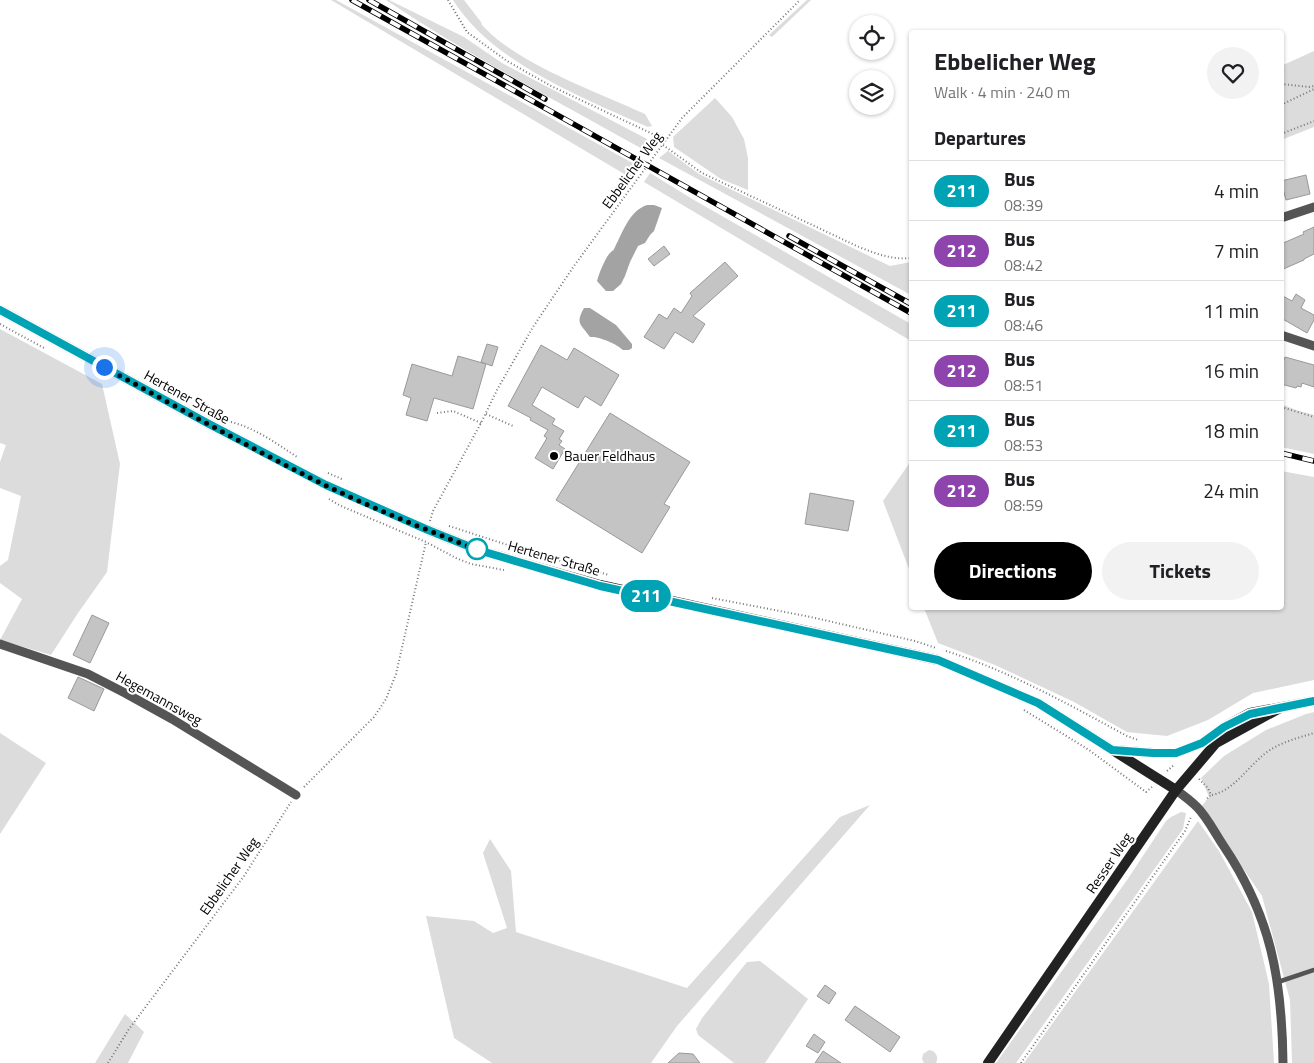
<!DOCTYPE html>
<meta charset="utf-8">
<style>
:root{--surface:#fff;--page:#f2f2f2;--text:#202124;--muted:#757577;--line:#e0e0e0;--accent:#000}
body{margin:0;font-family:"Titillium Web",sans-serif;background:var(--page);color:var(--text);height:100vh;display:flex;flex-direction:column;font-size:19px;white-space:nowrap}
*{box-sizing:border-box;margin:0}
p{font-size:16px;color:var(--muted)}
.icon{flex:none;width:28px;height:28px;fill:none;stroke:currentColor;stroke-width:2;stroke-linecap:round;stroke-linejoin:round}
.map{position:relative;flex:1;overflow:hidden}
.side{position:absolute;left:909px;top:30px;width:375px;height:580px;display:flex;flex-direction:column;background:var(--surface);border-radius:5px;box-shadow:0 1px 4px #0004}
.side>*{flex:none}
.badge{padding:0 10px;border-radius:16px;font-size:18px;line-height:32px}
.tools{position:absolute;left:849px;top:15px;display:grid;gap:10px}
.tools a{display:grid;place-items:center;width:45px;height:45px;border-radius:50%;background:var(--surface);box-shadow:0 1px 4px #0004;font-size:25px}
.you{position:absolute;width:25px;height:25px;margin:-12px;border:4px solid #fff;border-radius:50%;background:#1a73e8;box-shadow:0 0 0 8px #1a73e833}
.map>.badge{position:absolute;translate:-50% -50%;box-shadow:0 0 0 2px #fff}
h2{padding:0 25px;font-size:19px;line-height:45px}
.round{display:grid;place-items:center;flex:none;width:52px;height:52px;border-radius:26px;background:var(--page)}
.summary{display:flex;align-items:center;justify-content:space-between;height:85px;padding:0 25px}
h1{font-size:24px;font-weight:700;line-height:38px}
.button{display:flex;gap:10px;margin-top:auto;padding:10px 25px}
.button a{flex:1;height:58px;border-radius:30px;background:var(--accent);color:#fff;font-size:20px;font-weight:700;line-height:58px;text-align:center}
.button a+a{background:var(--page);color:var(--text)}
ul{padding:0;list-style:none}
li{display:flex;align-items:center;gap:15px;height:60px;padding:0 25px;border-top:1px solid var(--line)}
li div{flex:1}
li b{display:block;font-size:19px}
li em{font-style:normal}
li .badge{min-width:55px;font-weight:700;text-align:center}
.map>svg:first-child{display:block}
.green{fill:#dcdcdc}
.water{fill:#a3a3a3}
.building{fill:#c4c4c4;stroke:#999}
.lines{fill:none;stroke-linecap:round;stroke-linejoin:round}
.path{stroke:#777;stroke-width:2;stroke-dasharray:1 2.5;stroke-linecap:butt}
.lane{stroke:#555;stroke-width:4.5}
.street{stroke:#555;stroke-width:9}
.secondary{stroke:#222;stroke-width:10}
.rail-casing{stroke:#000;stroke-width:5.5}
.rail{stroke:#fff;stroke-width:4;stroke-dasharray:11;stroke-linecap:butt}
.line-casing{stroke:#fff;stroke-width:11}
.line{stroke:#00a3b4;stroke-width:8}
.walk{stroke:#000;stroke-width:5;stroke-dasharray:0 9}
.poi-dot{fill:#000;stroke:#fff;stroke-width:2}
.stop-dot{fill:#fff;stroke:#00a3b4;stroke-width:2.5}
.labels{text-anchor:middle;stroke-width:4;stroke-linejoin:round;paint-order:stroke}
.street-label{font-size:14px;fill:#000;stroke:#fff}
.poi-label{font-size:14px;fill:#000;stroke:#fff;text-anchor:start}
</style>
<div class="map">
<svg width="1314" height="1063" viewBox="0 0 1314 1063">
<rect width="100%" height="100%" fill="#fff"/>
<g class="green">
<polygon points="331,0 336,0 638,166 631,178"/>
<path d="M 386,0 L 389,0 L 464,37 L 502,63 L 647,139 L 646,151 C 559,102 469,56 386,0 Z"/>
<path d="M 453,0 L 464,0 L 481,22 L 482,25 C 488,31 495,38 502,43 C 545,74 597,92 645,114 L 652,126 L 648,127 C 583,98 491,62 453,0 Z"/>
<polygon points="807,0 811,0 772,37 769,35"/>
<polygon points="1314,51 1314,127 1281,140 1281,66"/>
<polygon points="715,98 732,117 744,139 748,158 748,190 721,179 674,147 673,137"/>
<polygon points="668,151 699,174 890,266 911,262 911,295 659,158"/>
<polygon points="650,173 694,200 911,324 911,341 644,182"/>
<polygon points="0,329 102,384 120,464 107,572 78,613 51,655 0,640 22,599 0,583 0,566 8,560 21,496 0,488 0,462 6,445 0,443"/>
<polygon points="1281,404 1296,410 1314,415 1314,454 1281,447"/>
<polygon points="911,461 911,574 883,501"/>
<polygon points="1281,471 1314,477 1314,680 1253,693 1208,720 1167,736 1127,732 1074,702 995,665 938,643 924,608 1281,608"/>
<polygon points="1314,712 1314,1063 1292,1063 1290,1000 1262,896 1201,807 1209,797 1201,778 1224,756 1266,730 1306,714"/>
<polygon points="0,733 46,763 0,834"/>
<polygon points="870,805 677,1026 651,1063 492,1063 454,1038 426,916 474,921 493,933 507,928 483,853 490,839 511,871 516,932 687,988 840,817"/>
<polygon points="1181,812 1186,813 1183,829 1016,1063 996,1063 1127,880 1166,821 1171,817"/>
<polygon points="1198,821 1219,851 1252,912 1269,984 1274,1063 1024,1063"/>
<polygon points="760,961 808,999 765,1063 734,1063 698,1035 696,1029 702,1018 747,962"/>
<polygon points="125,1014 144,1032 128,1063 95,1063"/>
<path d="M 929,1050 C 936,1051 939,1057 936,1063 L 924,1063 L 922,1059 L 923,1054 Z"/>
</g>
<g class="water">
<path d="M 647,205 L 654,205 L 662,208 L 654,231 L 650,235 L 645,243 L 638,246 L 630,262 L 625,276 L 621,284 L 613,291 L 606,291 L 597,281 C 599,274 605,258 610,253 C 615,248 612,253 615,247 C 623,232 629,211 647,205 Z"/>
<path d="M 584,308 L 590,308 L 616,325 L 632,344 L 632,348 L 629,350 L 623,350 C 617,344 599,336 590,337 C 581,324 575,324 584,308 Z"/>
</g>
<g class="building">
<polygon points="1306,175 1310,194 1286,200 1281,181"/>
<polygon points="1314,227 1314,254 1304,259 1304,260 1281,270 1281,244 1304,234 1303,232"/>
<polygon points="664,246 670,254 654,266 648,259"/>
<polygon points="725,262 738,276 693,316 705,324 693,343 675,332 664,349 644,337 659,314 667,319 674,308 681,313 692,296 690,293"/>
<polygon points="1296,294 1305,300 1301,308 1314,315 1314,320 1307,333 1281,318 1281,295 1292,301"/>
<polygon points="487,344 498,347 492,366 481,362"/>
<polygon points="541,345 567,360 574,348 619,375 601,406 585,396 578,408 542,387 532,405 555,419 552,424 564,431 559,439 562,441 559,445 565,449 553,469 535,458 547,438 544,436 548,430 530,420 531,418 508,406"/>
<polygon points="458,356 486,364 473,409 434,398 427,421 406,415 411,398 403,395 412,364 452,376"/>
<polygon points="1285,357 1314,365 1314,387 1302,383 1301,387 1297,386 1296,388 1281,384 1281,368"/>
<polygon points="610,413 690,462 664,504 670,507 642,553 556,500"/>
<polygon points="810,493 854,501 848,531 805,524"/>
<polygon points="92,615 109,623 90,663 73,655"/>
<polygon points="78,677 104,689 94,711 68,698"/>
<polygon points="825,985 836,993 829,1004 817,996"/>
<polygon points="855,1006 900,1037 890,1052 845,1020"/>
<polygon points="814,1034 825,1042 818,1053 806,1046"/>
<polygon points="823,1051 841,1063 815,1063"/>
<polygon points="679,1053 693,1054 700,1063 668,1063"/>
</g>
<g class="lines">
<g class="path">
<polyline points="448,0 467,32 507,61 551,86 657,136 667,139"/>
<polyline points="1281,84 1309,87 1314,86"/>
<polyline points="1281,105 1314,89"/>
<polyline points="1281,134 1314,121"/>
<path d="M 663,145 L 702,173 L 859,247 C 877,254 892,260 911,258"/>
<polyline points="0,324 44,348"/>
<polyline points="1281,407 1314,417"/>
<polyline points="437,413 453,411 481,423"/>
<polyline points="486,414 513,426"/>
<path d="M 231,422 C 255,428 276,443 297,457"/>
<polyline points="328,473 344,480"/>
<polyline points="329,499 341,506 426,542 456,558 471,564 504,570"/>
<polyline points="430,521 433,511 481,423 497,390 533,327 574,266 682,118 800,0"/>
<polyline points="449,526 520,549 609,575"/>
<polyline points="712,598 811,617 915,641 936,648"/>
<path d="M 946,651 C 1009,671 1068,704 1127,736 L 1138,740"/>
<polyline points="1024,710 1089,750 1146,792 1152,787"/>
<polyline points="1167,771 1175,764"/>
<polyline points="1199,779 1208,788 1211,795 1205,800"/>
<polyline points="304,787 374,717 386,699 396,674 426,542"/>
<path d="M 1212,795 C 1235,790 1248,766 1267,752 C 1281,742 1298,738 1314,733"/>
<polyline points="108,1063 129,1029 244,876 291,802"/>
<polyline points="1021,1063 1185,831 1191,817"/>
</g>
<polyline class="lane" points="1278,982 1314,970"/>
<g class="street">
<polyline points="1281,218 1314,207"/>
<polyline points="1281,335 1314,346"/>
<polyline points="0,644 88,674 125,693 172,719 296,795"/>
<path d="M 1176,790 C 1183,795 1191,801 1197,807 C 1207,817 1215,833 1223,845 C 1271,916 1282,979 1283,1063"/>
</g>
<g class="secondary">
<polyline points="0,310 209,424 326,485 428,530 478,550 600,585 938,660 1038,703 1176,790"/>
<polyline points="1114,750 1153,753 1176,753 1202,743 1224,727 1250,713 1314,701"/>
<polyline points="988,1063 1176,790 1216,743 1280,708"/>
</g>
<defs>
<g id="rail">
<polyline points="352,0 911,313"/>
<polyline points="369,0 545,99"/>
<polyline points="789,236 911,304"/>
<polyline points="1281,453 1314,461"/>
</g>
</defs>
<use href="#rail" class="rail-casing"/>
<use href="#rail" class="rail"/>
</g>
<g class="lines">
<defs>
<polyline id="line" points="0,310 209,424 326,485 428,530 478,550 600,586 938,660 1038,703 1112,750 1153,753 1176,753 1202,743 1224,727 1250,714 1314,701"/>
</defs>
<use href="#line" class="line-casing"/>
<use href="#line" class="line"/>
<path class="walk" d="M 104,367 C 177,407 250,448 325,485 C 374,509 427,530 478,550 L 477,549"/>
</g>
<circle class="poi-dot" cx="554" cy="456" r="5"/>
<circle class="stop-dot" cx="477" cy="549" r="10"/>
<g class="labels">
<g class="street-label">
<text transform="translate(632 170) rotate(-54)" y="5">Ebbelicher Weg</text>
<text transform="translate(187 397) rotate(29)" y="5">Hertener Straße</text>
<text transform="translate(554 558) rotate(16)" y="5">Hertener Straße</text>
<text transform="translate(159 698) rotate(29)" y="5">Hegemannsweg</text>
<text transform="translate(1109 863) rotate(-56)" y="5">Resser Weg</text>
<text transform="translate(229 876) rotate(-55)" y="5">Ebbelicher Weg</text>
</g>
<g class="poi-label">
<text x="564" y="461">Bauer Feldhaus</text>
</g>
</g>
</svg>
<div class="tools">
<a><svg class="icon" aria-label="locate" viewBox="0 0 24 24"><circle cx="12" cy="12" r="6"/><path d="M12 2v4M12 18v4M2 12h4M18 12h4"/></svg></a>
<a><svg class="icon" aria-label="layers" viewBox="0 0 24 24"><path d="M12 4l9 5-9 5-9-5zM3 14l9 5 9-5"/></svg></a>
</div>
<div class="you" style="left:104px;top:367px"></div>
<b class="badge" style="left:646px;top:596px;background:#00a3b4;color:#fff">211</b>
<section class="side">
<div class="summary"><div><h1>Ebbelicher Weg</h1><p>Walk · 4 min · 240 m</p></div><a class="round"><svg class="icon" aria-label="heart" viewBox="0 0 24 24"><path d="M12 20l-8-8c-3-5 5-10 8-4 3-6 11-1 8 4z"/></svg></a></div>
<h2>Departures</h2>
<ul>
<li><span class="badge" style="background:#00a3b4;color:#fff">211</span><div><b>Bus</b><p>08:39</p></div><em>4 min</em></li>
<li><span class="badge" style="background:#8e44ad;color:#fff">212</span><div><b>Bus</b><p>08:42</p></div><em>7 min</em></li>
<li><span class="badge" style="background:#00a3b4;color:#fff">211</span><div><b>Bus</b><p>08:46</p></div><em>11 min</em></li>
<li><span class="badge" style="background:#8e44ad;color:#fff">212</span><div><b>Bus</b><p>08:51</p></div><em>16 min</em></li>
<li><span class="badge" style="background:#00a3b4;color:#fff">211</span><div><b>Bus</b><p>08:53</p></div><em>18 min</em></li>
<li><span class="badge" style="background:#8e44ad;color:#fff">212</span><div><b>Bus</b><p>08:59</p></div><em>24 min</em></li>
</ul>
<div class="button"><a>Directions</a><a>Tickets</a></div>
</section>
</div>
